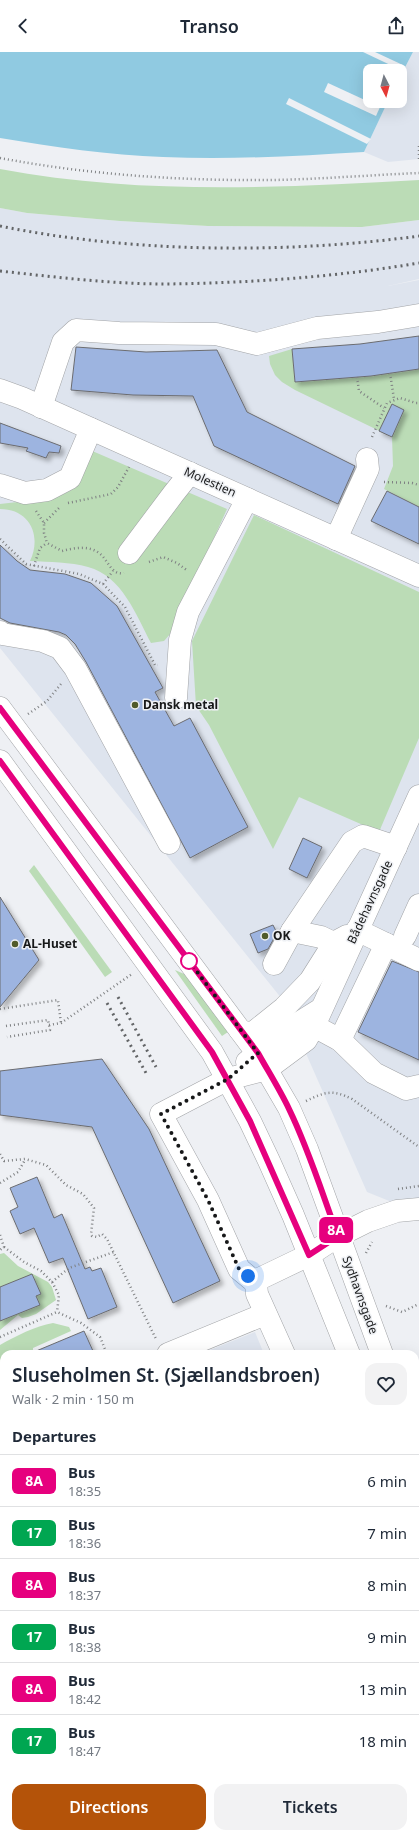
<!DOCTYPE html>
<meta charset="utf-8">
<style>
:root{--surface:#fff;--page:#f2f2f3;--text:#1f2937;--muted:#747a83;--line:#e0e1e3;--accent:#b45309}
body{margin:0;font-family:"Noto Sans",sans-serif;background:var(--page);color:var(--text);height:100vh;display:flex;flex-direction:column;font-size:15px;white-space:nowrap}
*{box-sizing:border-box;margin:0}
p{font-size:13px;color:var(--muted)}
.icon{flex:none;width:22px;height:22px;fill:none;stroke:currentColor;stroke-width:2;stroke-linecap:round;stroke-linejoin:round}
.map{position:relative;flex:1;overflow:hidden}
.sheet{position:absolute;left:0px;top:1298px;width:419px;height:488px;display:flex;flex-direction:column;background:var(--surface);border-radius:12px 12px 0 0;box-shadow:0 4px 16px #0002}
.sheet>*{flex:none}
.badge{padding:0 8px;border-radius:6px;font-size:14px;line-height:26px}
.needle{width:26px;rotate:174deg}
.controls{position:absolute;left:363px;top:12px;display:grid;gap:8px}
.controls a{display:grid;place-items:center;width:44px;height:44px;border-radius:8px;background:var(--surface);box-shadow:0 4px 16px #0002;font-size:20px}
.you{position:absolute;width:20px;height:20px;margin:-10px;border:3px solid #fff;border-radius:50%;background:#1a73e8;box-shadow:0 0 0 6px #1a73e833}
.map>.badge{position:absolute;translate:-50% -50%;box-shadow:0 0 0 2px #fff}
h2{padding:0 12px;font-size:15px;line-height:36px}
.round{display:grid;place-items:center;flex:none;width:42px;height:42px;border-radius:12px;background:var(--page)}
.summary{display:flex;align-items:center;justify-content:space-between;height:68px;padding:0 12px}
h1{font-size:19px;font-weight:600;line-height:30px}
.cta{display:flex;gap:8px;margin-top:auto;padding:8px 12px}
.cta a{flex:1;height:46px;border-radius:12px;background:var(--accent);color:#fff;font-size:16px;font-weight:600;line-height:46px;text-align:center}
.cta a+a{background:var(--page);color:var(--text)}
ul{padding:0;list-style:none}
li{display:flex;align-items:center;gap:12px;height:52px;padding:0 12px;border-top:1px solid var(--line)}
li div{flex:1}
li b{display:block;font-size:15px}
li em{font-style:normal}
li .badge{min-width:44px;font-weight:700;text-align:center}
header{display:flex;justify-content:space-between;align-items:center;height:52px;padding:0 12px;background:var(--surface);font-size:18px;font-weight:600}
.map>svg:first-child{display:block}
.built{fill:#dee4ee}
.green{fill:#bbdcb6}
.water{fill:#90cae1}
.pier{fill:#eef0f4}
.building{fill:#9db4e0;stroke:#6b6c70;filter:url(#shadow)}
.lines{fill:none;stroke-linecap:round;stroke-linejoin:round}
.minor-casing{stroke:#a2a4a7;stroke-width:23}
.path{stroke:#7f8183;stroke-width:2.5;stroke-dasharray:1 3;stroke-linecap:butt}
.minor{stroke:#fff;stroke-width:22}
.rail{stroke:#636567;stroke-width:3;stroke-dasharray:2 4;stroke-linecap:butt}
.line-casing{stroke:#fff;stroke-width:9}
.line{stroke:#e6007e;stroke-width:6}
.walk{stroke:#171819;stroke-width:4;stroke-dasharray:0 7.2}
.poi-dot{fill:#515b2b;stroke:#eef0f4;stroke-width:1.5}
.stop-dot{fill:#fff;stroke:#e6007e;stroke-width:2}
.labels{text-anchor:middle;stroke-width:3;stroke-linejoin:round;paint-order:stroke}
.street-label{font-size:12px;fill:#171819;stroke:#eef0f4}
.poi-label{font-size:12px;font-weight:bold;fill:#171819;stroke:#eef0f4;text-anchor:start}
</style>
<header><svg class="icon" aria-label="back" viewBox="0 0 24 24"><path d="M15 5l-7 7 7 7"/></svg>Transo<svg class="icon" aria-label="share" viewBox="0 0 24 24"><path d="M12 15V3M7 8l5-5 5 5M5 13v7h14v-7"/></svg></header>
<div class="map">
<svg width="419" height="1786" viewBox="0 0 419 1786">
<defs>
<filter id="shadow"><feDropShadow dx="3.5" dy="3.5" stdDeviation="2" flood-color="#0004"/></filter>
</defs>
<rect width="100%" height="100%" fill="#eef0f4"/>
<g class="built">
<polygon points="413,0 419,0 419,107 388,110 364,100 388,49 400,49 400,25"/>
<polygon points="0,156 27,161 120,169 208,174 362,175 419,168 419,227 388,234 419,228 419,1161 367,1140 282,947 0,596"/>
<polygon points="255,1280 264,1302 200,1302"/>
<polygon points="4,1381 4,1583 0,1576 0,1383"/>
<polygon points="415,1663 419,1672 419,1786 118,1786 116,1782 415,1782"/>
</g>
<g class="green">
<path d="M 0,117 C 138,143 280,136 419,128 L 419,168 L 362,175 L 208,174 L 120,169 L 27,161 L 0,156 Z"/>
<polygon points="292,297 295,330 371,324 419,317 419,455 384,437 393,414 392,385 295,338 282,330 275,323 270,312 269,304"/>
<path d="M 90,398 L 227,457 L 171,581 L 164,589 L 151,591 C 136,563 122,524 88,515 C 70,510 50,510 30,509 C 42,484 30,457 0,457 L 0,452 L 35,448 Z"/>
<polygon points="254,463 419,540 419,686 379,780 299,745 273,797 209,673 196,654 192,589"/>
<polygon points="34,813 112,920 105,925 29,819"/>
<polygon points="175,918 191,925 231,978 222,984"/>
<polygon points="4,1201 18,1214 48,1230 52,1235 56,1248 36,1262 28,1265 22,1266 18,1263 0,1278 0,1202"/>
<path d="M 53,1271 L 69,1275 L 71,1279 L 33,1296 L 33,1299 L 26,1302 L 4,1302 L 4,1316 L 0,1317 L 0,1293 C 16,1284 35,1274 53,1271 Z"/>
<polygon points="2,1486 4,1490 4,1578 0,1571 0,1487"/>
<polygon points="119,1782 161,1782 163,1786 121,1786"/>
</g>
<g class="water">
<path d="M 0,0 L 413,0 L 400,25 L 400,19 L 370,19 L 370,49 L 388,49 L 364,100 C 297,104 230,108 163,105 C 109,103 54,95 0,86 Z"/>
<polygon points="0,1641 4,1648 4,1782 80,1782 82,1786 0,1786"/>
</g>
<g class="pier">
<polygon points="363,0 375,0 405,14 403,19"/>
<polygon points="328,31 380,55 376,64 324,40"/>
<polygon points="289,46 371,87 367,92 286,52"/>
</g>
<g class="building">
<polygon points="419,284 419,317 371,324 295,330 292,297 360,292"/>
<polygon points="76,295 146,300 217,298 247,360 355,414 338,452 214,394 193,344 133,343 71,338"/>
<polygon points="392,352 404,358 392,385 379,379"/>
<polygon points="0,371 61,394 59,401 49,400 46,406 26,399 28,396 0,391"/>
<polygon points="387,439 419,455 419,492 371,469"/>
<polygon points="0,493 17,509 30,518 65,522 91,531 117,554 163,636 155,640 174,674 190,666 248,775 190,806 86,610 75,592 66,583 59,580 10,571 0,566"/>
<polygon points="303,786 322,795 307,826 289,817"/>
<polygon points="0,845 39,908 0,955"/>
<polygon points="273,873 277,881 268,897 258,901 250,882"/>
<polygon points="392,909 419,920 419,1008 358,980"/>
<polygon points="102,1007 149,1077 220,1229 173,1251 92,1075 0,1063 0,1019"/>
<polygon points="37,1125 54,1166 62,1162 85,1217 90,1215 92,1219 101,1216 117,1255 88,1267 63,1206 49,1211 34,1176 20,1182 10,1159 18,1155 10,1136"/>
<polygon points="32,1222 41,1242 36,1244 40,1253 0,1269 0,1235"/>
<polygon points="84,1279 93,1299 85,1302 29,1302"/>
</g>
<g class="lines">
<defs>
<g id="minor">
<polyline points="0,338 22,346 419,524"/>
<polyline points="41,355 63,290 76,278 119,281 216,282 257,292 317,276 378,270 419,263"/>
<polyline points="0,433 25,441 47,438 70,426 91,377"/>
<polyline points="336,487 368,417 367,407"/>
<polyline points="129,501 174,441 190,421"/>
<polyline points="0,580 2,582 43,589 60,596 75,616 169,791"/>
<polyline points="176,646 180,588 188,560 247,447"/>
<polyline points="0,656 257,1001 289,1056 307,1097 382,1302"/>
<polyline points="0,709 212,1000 250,1069 269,1109 293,1163 349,1302"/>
<polyline points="357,878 419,908"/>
<polyline points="405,884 419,853"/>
<polyline points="348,898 321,885 292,879 352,790 363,784 396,795"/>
<polyline points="274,912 292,879"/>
<polyline points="314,974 340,988 374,1021 406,1037 419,1034"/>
<polyline points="240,978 245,981 254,980 284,956 310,929 334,891 347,884"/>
<polyline points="340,988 386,892"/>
<polyline points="247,1010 286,979 321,957"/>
<polyline points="256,1231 239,1217 208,1148 161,1062 228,1027 267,1017 306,988 314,974 419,744"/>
<polyline points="168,1302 265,1262"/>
<polyline points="284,1302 257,1242 256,1231 259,1227 309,1203 338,1184 368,1169 397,1159 419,1157"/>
<polyline points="0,1371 4,1370"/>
<polyline points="415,1381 419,1391"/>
<polyline points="0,1405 4,1403"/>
<polyline points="415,1467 419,1477"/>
<polyline points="415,1613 419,1623"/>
<polyline points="415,1664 419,1662"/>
<polyline points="415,1755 419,1765"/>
<polyline points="236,1786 246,1782"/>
<polyline points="350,1786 360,1782"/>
</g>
</defs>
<use href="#minor" class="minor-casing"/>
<g class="path">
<polyline points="419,94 419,110"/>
<path d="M 0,106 C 90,123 183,129 274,128 C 322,127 371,123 419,121"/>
<polyline points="390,321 394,347"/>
<polyline points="357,325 359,339 384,356"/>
<polyline points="372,385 387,351 400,346 416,351 419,351"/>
<polyline points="384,430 412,431 419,433"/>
<polyline points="68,451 111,442 118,435 129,415"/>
<path d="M 36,459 L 44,471 L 44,481 L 47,491 L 62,499 C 74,496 88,493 99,501 C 108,507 111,524 124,521"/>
<polyline points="44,471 60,455"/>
<polyline points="0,487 26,512 79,522 103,532 125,555 155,613 158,613"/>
<polyline points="149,510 163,505 177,511 188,519"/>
<polyline points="34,514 40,496 47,491"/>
<polyline points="103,532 113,519"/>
<polyline points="28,662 47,649 61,632"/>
<polyline points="0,957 58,948 61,971"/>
<polyline points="49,973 61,971 132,922"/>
<polyline points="6,974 48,968 50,978 7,985"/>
<path d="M 306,1049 C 325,1040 332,1037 352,1047 L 419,1095"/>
<polyline points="0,1102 4,1109 25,1107 46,1113 66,1133 83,1142 94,1156 91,1182 92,1184 97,1185 102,1182 107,1187 156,1287"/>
<polyline points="0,1131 18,1120 25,1108"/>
<polyline points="398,1137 419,1134"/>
<polyline points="0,1183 4,1195 0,1198"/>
<polyline points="4,1195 24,1210 41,1219 52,1230 59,1243 57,1260"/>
<polyline points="366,1201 372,1190"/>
<polyline points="52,1230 69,1216 114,1200"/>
<polyline points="386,1254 402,1260 419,1252"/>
<polyline points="0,1285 57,1260 81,1271 100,1285 107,1302"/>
<polyline points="415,1350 419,1360"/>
<polyline points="0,1432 4,1430"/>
<polyline points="0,1529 4,1527"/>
<polyline points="0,1594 4,1602"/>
<polyline points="105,1782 107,1786"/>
<polyline points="141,1786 146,1782"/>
</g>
<use href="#minor" class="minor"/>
<g class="rail">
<path d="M 0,174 C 131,201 286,202 419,184"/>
<path d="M 0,219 C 55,225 111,232 166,232 C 251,231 335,225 419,211"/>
<polyline points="118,945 156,1015"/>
<polyline points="107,951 146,1021"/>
</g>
</g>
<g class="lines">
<defs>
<path id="line" d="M 0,656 L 258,1001 C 268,1019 280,1038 289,1057 C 309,1098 322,1141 338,1184 L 309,1203 L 250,1069 L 212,1000 L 0,709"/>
</defs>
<use href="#line" class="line-casing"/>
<use href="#line" class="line"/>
<polyline class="walk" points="189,909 258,1001 228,1027 161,1062 208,1148 239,1217 248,1224"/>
</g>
<g class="poi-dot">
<circle cx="135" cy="653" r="4"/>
<circle cx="265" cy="884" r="4"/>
<circle cx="15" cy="892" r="4"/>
</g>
<circle class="stop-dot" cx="189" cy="909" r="8"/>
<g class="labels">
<g class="street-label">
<text transform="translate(210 430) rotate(24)" y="4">Molestien</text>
<text transform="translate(370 850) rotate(-65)" y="4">Bådehavnsgade</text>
<text transform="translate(360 1243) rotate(70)" y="4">Sydhavnsgade</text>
</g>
<g class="poi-label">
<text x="143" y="657">Dansk metal</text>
<text x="273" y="888">OK</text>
<text x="23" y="896">AL-Huset</text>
</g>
</g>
</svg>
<div class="controls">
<a><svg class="needle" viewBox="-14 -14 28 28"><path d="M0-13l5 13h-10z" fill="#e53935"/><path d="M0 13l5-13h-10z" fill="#747a83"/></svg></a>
</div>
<div class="you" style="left:248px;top:1224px"></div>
<b class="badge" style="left:336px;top:1178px;background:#e6007e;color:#fff">8A</b>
<section class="sheet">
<div class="summary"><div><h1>Sluseholmen St. (Sjællandsbroen)</h1><p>Walk · 2 min · 150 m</p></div><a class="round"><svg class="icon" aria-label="heart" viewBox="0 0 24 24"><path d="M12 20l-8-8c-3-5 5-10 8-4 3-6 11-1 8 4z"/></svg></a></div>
<h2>Departures</h2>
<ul>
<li><span class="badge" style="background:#e6007e;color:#fff">8A</span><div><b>Bus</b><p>18:35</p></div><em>6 min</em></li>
<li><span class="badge" style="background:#00a651;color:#fff">17</span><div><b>Bus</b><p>18:36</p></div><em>7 min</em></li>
<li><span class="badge" style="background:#e6007e;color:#fff">8A</span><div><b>Bus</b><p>18:37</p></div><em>8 min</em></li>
<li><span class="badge" style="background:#00a651;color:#fff">17</span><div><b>Bus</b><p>18:38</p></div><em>9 min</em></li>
<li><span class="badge" style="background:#e6007e;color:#fff">8A</span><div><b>Bus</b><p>18:42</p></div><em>13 min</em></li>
<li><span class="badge" style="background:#00a651;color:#fff">17</span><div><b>Bus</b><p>18:47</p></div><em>18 min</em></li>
</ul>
<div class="cta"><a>Directions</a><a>Tickets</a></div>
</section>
</div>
